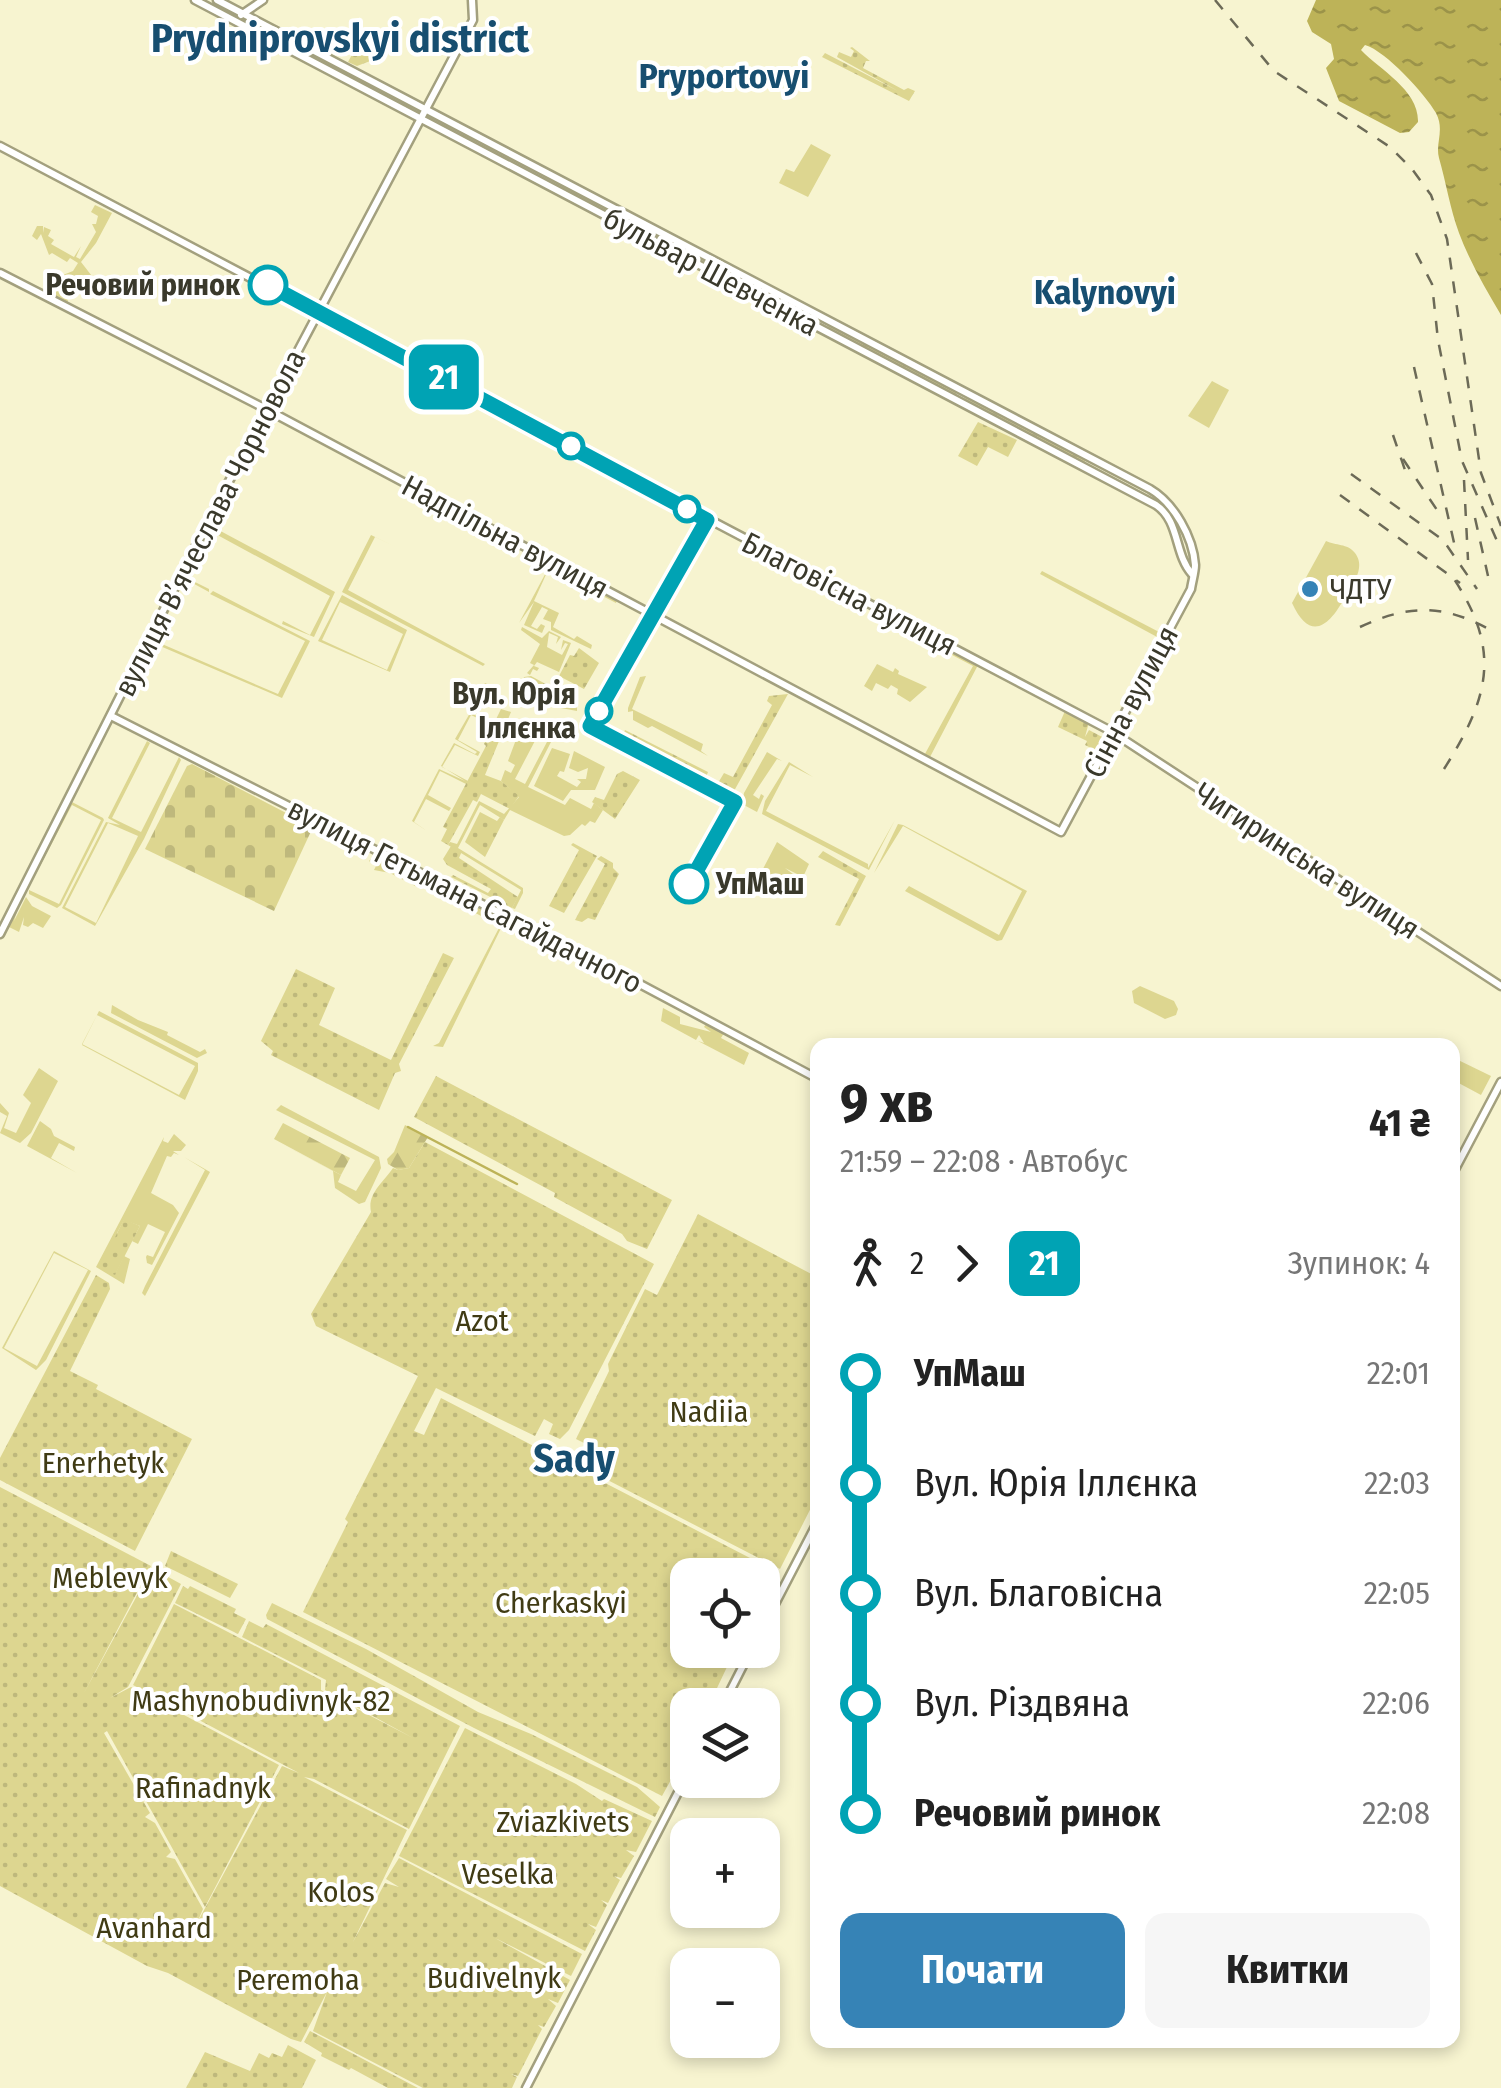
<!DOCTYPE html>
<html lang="uk">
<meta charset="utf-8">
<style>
:root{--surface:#fff;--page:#f6f6f6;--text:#222;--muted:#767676;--accent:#3683b6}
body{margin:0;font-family:"Fira Sans Condensed",sans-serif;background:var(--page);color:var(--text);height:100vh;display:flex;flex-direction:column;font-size:38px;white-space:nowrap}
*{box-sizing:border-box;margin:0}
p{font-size:32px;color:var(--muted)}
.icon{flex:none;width:55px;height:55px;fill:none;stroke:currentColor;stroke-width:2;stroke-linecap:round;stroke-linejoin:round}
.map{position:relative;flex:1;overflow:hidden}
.drawer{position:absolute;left:810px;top:1038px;width:650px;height:1010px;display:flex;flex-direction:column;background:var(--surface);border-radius:20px;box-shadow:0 5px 15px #0003}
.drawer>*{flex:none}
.badge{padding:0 20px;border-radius:15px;font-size:35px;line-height:65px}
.buttons{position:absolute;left:670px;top:1558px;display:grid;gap:20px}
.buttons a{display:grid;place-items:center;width:110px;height:110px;border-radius:20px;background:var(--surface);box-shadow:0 5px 15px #0003;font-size:50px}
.map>.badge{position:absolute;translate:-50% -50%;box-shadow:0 0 0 5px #fff}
.legs{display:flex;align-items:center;gap:15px;height:110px;padding:0 30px;font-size:32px}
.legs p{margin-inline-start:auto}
.head{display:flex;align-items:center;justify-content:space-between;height:170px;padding:0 30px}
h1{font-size:55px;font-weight:700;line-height:75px}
.cta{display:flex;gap:20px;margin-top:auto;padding:20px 30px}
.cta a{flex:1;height:115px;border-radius:20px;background:var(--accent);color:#fff;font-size:40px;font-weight:700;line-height:115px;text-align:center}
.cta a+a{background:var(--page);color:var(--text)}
ul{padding:0 30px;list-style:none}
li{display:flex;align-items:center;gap:35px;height:110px;font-size:38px}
li i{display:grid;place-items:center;width:15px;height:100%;margin:0 12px;background:currentColor}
li i::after{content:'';width:25px;height:25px;margin:-12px;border:8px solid;border-radius:50%;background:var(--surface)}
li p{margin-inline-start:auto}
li:first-child i{background:linear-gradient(#0000 50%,currentColor 0)}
li:last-child i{background:linear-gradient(currentColor 50%,#0000 0)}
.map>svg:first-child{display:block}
.grass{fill:#ddd690;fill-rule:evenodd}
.forest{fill:url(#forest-firs)}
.cemetery{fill:url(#cemetery-stones)}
.park{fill:url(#park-dots)}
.water{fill:url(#water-ripples)}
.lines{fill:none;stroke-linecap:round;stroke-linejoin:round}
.stream{stroke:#bdb358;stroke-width:2.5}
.secondary-casing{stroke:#a3a07e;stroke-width:11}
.secondary{stroke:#fff;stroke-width:6}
.rail{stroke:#6c6a57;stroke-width:2.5;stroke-dasharray:12 12;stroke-linecap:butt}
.line-1-casing{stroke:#fff;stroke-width:22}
.line-1{stroke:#00a3b4;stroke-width:15}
.stop-1-dot{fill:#fff;stroke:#00a3b4;stroke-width:5}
.poi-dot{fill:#3683b6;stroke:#fff;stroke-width:4}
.labels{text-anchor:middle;stroke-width:8;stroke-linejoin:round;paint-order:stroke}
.street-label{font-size:30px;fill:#3a392b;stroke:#fff}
.stop-label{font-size:30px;font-weight:bold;fill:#3a392b;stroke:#fff;text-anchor:end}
.poi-label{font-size:30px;fill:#3a392b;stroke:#fff;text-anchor:start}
.park-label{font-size:30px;fill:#403b14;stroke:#fff}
.quarter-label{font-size:35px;font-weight:bold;fill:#174e70;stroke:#fff}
.district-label{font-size:40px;font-weight:bold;fill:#174e70;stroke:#fff}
</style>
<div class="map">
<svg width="1501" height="2088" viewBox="0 0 1501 2088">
<defs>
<pattern id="forest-firs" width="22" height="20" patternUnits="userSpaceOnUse" patternTransform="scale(2.5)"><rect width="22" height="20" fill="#ddd690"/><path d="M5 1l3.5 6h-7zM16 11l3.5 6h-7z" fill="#beb87c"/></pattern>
<pattern id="cemetery-stones" width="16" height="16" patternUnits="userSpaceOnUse" patternTransform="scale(2.5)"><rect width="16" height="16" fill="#ddd690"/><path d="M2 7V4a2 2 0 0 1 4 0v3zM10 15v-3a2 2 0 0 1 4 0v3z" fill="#beb87c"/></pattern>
<pattern id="park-dots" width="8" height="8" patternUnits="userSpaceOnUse" patternTransform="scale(2.5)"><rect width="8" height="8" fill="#ddd690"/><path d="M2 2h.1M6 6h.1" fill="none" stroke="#beb87c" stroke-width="1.8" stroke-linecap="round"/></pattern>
<pattern id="water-ripples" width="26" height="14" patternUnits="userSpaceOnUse" patternTransform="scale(2.5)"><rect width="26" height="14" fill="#bdb358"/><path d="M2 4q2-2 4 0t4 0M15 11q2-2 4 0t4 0" fill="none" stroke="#9b9349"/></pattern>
</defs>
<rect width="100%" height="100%" fill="#f7f4d0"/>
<g class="grass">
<polygon points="811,144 831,155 808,197 779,183 786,169 794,172"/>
<polygon points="95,205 112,213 96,243 81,262 95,280 86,278 86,283 71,276 60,295 68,300 67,304 49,293 63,275 73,271 78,263 70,258 67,262 52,253 49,255 41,234 37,240 32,236 37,226 43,226 43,233 44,227 51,230 48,236 54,240 51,244 74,257 81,246 76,257 80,259 96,232 92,224 96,224 98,216 91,212"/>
<polygon points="1212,381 1229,390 1209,428 1188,416"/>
<polygon points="212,526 211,530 213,527 335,592 314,637 282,624 283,621 310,635 330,596 210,531 197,555"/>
<polygon points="371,535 396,547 375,537 348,590 485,664 483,666 342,592"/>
<path d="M 1326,541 C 1336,546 1347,543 1355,553 C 1358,557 1360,562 1359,568 C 1358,578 1350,588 1345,597 C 1329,627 1310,642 1292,603 Z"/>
<polygon points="550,565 617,600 616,603 549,568 534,601 559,613 553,627 574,639 577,636 592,645 591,649 551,630 551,622 543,619 548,610 542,607 531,626 537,629 541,624 545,626 542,633 524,625 534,602 519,623"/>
<polygon points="1042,571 1161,633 1159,638 1040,574"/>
<polygon points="185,577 209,589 209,592 185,579 155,641 278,694 305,641 210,594 213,591 310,641 282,698 153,643"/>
<path d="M 342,595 L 407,630 L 390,672 L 318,641 ZM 340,602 L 403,634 L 387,670 L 322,640 Z"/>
<polygon points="901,624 978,665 930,757 924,756 926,752 973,666 897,626"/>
<polygon points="522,627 542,638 549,631 561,637 556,644 558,637 549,633 547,647 562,655 568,644 565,643 561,650 563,640 571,643 559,672 537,662 534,666 539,668 537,671 533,669 530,675 527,673 534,665 530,663 540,644 521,630"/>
<polygon points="877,664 893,672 895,668 899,671 898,674 927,687 910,702 897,694 898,689 891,685 888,689 876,683 872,691 864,686"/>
<polygon points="646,676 632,709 703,744 701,751 708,756 652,726 648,728 633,720 633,711 628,712 628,708 640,677"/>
<polygon points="485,683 487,684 474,711 496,722 494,726 471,715 458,740 480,752 478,756 455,745 442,767 468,781 466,784 440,771 428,795 451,808 449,811 426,799 414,822 427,831 412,821 439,769 465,781 441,766 454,743 475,754 477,752 455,739 470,713 484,719 470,710"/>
<polygon points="520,729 537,737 515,779 525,784 548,740 543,736 551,742 528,787 565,805 570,798 591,809 594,803 603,810 595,823 590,821 585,826 582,824 570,835 564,836 510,810 504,820 480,805 458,848 523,888 523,893 515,909 512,908 521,890 448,845 450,842 457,844 479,801 504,814 519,797 501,781 505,770 511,773 515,765 508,761"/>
<path d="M 147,741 L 150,743 L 112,818 L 141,832 L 179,757 L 181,760 L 144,839 L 95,926 L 62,908 L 106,822 L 120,825 L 108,818 ZM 108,823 L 138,836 L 96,923 L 65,907 Z"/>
<polygon points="552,748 570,754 564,772 560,771 557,776 577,787 581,782 577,779 586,779 588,768 578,772 569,768 574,751 605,767 595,790 571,790 563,801 534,786"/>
<polygon points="767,752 782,761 777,759 753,795 759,799 761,794 764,796 757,812 742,804 744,793"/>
<polygon points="789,762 813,777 790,765 766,811 868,864 868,868 895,820 869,870 762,814 765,801"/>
<polygon points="70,801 103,818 104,820 61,905 57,908 29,894 29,890 59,904 101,820 72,805 28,889"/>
<polygon points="898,824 903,825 1027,891 1002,940 997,941 905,891 909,886 999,935 1022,891 903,826 874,873"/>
<polygon points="777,842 809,864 803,877 785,868 793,874 788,883 779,879 771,895 754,886"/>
<polygon points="376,853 419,875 417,887 390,873 374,870 376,866 369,861"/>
<polygon points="26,897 32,906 51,916 43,928 33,923 28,927 23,925 24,917 19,932 7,926 21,899 14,921"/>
<polygon points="468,900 504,922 443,1047 433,1046 439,1043 500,926 466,908"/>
<polygon points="1140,986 1174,1001 1178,1009 1176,1015 1165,1019 1134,1003 1132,991"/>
<polygon points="112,1005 138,1020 168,1032 167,1035 200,1052 205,1049 207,1053 197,1058 111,1013"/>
<polygon points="663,1008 680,1017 680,1024 711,1032 704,1027 706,1024 724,1033 721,1038 749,1053 744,1065 698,1041 704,1043 699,1035 696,1040 661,1021"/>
<path d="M 99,1011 L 198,1063 L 198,1071 L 185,1100 L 82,1045 ZM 97,1015 L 195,1066 L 179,1095 L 82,1044 Z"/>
<polygon points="1452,1057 1491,1076 1481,1095 1453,1080"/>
<polygon points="39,1068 58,1081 31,1133 20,1143 0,1133 7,1116 0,1112 0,1103 9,1113 4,1128 16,1133 31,1103 23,1095"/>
<polygon points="281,1105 379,1157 381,1168 365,1202 359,1204 335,1188 333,1171 274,1140 341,1175 338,1182 356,1191 375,1160 276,1110"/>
<polygon points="40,1121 51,1129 54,1136 75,1147 74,1151 59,1143 51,1158 77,1173 27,1146"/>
<polygon points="174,1134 186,1145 181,1151 173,1151 179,1155 174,1153 171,1157 167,1156 151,1193 173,1205 179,1213 152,1265 147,1263 146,1257 147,1255 153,1257 165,1232 148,1224 138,1244 132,1241 140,1226 124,1220 117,1233 115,1274 124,1256 130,1259 124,1284 96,1267 164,1137 163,1141 168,1143"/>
<polygon points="184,1157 210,1172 145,1296 142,1293 145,1286 205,1170"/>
<path d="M 54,1251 L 91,1271 L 46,1360 L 36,1370 L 2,1348 ZM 54,1253 L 88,1270 L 37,1366 L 4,1348 Z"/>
</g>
<g class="forest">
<polygon points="283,1123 350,1158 341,1175 274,1139"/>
<polygon points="405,1125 428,1137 409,1168 398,1170 388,1164 387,1159 394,1152"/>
</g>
<polygon class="cemetery" points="192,764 313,827 274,911 145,849 187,766"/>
<g class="park">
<polygon points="362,36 388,48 386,55 357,66 348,62"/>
<polygon points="852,47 870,61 866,61 863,68 904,90 908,88 915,91 909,101 822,57 825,53 898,91 837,57 839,52 851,57 854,51 850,48"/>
<polygon points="558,182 701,257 701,259 697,262 556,186"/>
<polygon points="828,325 955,391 956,394 954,397 828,331"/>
<polygon points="965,398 1084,458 1085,461 1084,464 964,401"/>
<polygon points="978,422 1017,440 1008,457 988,447 977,466 958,456"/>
<polygon points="579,648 599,663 584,689 559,676 570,655 574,656"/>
<polygon points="531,676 577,701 577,711 561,708 521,687 524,677"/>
<polygon points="788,694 734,791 718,783 724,773 733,777 772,705 767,701 769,696"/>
<polygon points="501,709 511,712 485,775 501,781 519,796 510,809 481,794 477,802 473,800 448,845 441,841 447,829 443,827 486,746 484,744"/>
<polygon points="1065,711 1089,722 1085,737 1089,730 1104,738 1097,751 1085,745 1087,741 1058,727"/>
<polygon points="625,730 708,772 706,777 711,780 710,784 622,737"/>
<polygon points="623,771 640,780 615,819 592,802 595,797 604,800 617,774"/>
<polygon points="480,812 497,821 500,817 504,820 485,857 465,842"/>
<polygon points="573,843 597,856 564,913 549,906 579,850 571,845"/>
<polygon points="451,846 462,851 459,858 518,897 512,908 451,877 453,875 488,893 491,889 447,865 443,859"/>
<polygon points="823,851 866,876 840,926 835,925 859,879 818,857"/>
<polygon points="601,856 613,863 613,868 619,874 595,920 588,918 582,922 575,920 605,864 597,859"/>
<polygon points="443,953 454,958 399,1064 401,1071 395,1073 379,1110 271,1055 273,1051 261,1041 296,969 335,988 319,1025 391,1060"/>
<polygon points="436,1076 672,1200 647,1249 627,1241 622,1234 554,1197 555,1193 414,1117"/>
<path d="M 425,1142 L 654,1264 L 569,1430 L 560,1439 L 549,1434 L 553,1424 L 544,1419 L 535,1436 L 436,1388 L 414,1431 L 424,1435 L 441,1398 L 779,1573 L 763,1602 L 762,1575 L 688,1575 L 688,1650 L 735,1650 L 709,1705 L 688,1705 L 687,1751 L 662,1796 L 303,1612 L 348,1522 L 345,1519 L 418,1376 L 316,1326 L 311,1314 L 371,1212 C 367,1193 384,1182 393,1168 L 398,1170 L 409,1168 Z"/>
<polygon points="698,1214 817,1277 817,1496 780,1569 594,1473 601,1459 590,1452 592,1447 576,1439 609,1371 608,1364 645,1289 657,1295"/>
<polygon points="124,1219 140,1226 115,1275 100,1268"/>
<polygon points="96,1275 109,1283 110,1289 70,1371 98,1385 96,1389 192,1439 135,1551 0,1480 0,1458"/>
<polygon points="0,1487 151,1566 84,1693 152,1568 181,1584 128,1687 110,1698 131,1687 279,1765 205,1907 107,1731 104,1733 150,1813 145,1817 155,1823 171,1852 166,1857 175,1859 203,1909 197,1923 282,1766 299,1773 133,1685 174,1604 321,1680 321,1690 413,1738 325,1690 326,1680 242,1637 249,1621 263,1628 266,1624 460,1726 409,1829 314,1779 304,1777 407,1830 353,1942 385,1883 399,1887 386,1879 399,1858 582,1954 571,1976 495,1938 570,1980 558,2003 548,1999 556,2006 544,2027 538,2025 542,2029 518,2076 511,2074 517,2077 512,2088 423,2088 313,2031 327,1992 301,2042 291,2039 168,1973 147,1966 0,1886"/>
<polygon points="171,1551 238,1584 230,1598 165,1566"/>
<polygon points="183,1586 188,1589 190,1586 236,1609 234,1613 246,1619 238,1634 175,1603"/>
<polygon points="272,1603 366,1649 478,1712 531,1734 637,1787 660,1807 655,1817 474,1728 267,1619 266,1615"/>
<polygon points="465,1728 576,1784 602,1801 604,1799 652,1821 636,1852 626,1850 634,1856 621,1878 614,1876 620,1880 608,1903 601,1900 607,1905 596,1927 588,1924 596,1930 585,1951 399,1856"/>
<polygon points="310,2031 418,2088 388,2088 351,2068 349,2070 321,2056 322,2053 304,2042"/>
<polygon points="288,2045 316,2060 302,2088 186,2088 205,2052 250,2071 259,2053 269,2058 272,2053 282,2057"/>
</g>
<path class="water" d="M 1316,0 L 1501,0 L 1501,315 C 1485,288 1470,262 1459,233 C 1450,209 1446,182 1439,158 C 1435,143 1445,130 1436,113 C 1425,94 1386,51 1365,45 L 1361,50 C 1380,70 1419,90 1418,122 L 1409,132 L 1400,133 L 1339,101 L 1326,68 L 1334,59 L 1331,44 L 1312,32 L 1307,21 Z"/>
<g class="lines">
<polyline class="stream" points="408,1127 517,1184"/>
<defs>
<g id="secondary">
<path d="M 195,0 L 1156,505 C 1180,521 1174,554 1192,574"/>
<polyline points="241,15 263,0"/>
<polyline points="0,146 1109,730 1501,986"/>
<path d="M 0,273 L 262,407 L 1061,832 L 1191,589 C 1192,582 1195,572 1195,565 C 1193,537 1174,503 1150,489 L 217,0"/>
<polyline points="111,716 636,982 818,1079"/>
<polyline points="0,934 218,502 473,20 472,0"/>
<polyline points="1452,1175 1501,1082"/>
<polyline points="762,1629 818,1521"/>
<polyline points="723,1705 751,1650"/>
<polyline points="526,2088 688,1773"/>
</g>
</defs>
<use href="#secondary" class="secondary-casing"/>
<use href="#secondary" class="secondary"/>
<g class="rail">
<polyline points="1215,0 1274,71 1390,147 1412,169 1431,195 1447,239 1481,473 1501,526"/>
<polyline points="1416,253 1432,284 1438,340 1462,461 1501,550"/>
<polyline points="1414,367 1455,547"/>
<polyline points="1393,435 1405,470"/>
<polyline points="1403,459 1439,513"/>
<polyline points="1351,474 1443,540 1477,589"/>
<polyline points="1464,480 1468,560"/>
<polyline points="1340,495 1460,583"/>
<polyline points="1475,518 1488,576"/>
<path d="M 1360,627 C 1409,604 1445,604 1492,631"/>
<path d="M 1444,769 C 1491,695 1501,649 1452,576"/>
</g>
</g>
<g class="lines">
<defs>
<polyline id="line-1" points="268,285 707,520 590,726 735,802 689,884"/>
</defs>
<use href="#line-1" class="line-1-casing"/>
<use href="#line-1" class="line-1"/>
</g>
<g class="stop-1-dot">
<circle cx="268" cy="285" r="18"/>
<circle cx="571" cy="446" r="12"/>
<circle cx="687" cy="509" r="12"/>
<circle cx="599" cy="711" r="12"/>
<circle cx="689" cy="884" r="18"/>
</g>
<circle class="poi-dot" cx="1310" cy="589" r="10"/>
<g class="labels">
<g class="street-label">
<text transform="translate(711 272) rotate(28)" y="10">бульвар Шевченка</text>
<text transform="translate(210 523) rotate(-63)" y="10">вулиця Вʼячеслава Чорновола</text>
<text transform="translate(505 537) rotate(28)" y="10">Надпільна вулиця</text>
<text transform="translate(849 594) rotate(27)" y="10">Благовісна вулиця</text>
<text transform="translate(1131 702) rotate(-62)" y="10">Сінна вулиця</text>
<text transform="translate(1307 861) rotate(33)" y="10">Чигиринська вулиця</text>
<text transform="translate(465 896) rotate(27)" y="10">вулиця Гетьмана Сагайдачного</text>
</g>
<g class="stop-label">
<text x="240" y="295">Речовий ринок</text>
<text x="576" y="704">Вул. Юрія<tspan x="576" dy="34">Іллєнка</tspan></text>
<text x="716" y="894" text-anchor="start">УпМаш</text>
</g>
<g class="poi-label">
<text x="1330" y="599">ЧДТУ</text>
</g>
<g class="park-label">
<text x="482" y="1331">Azot</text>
<text x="709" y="1422">Nadiia</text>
<text x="103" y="1473">Enerhetyk</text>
<text x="110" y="1588">Meblevyk</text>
<text x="561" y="1613">Cherkaskyi</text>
<text x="261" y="1711">Mashynobudivnyk-82</text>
<text x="203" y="1798">Rafinadnyk</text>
<text x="563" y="1832">Zviazkivets</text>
<text x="508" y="1884">Veselka</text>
<text x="341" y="1902">Kolos</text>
<text x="154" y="1938">Avanhard</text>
<text x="494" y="1988">Budivelnyk</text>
<text x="298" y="1990">Peremoha</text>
</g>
<g class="quarter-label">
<text x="724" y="88">Pryportovyi</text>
<text x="1105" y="304">Kalynovyi</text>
</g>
<g class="district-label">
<text x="340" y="52">Prydniprovskyi district</text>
<text x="574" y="1472">Sady</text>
</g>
</g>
</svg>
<div class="buttons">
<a><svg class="icon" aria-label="locate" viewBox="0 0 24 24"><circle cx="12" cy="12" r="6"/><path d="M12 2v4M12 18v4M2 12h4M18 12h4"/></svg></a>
<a><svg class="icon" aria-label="layers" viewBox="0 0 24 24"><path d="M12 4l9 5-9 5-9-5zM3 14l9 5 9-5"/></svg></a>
<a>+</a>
<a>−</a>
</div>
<b class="badge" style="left:444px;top:377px;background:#00a3b4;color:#fff">21</b>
<section class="drawer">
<div class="head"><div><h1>9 хв</h1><p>21:59 – 22:08 · Автобус</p></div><b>41 ₴</b></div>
<div class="legs"><svg class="icon" aria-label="walk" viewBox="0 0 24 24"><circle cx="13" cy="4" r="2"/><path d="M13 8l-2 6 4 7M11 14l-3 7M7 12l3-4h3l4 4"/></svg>2<svg class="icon" aria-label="forward" viewBox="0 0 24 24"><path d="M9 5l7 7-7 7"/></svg><b class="badge" style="background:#00a3b4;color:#fff">21</b><p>Зупинок: 4</p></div>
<ul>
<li><i style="color:#00a3b4"></i><b>УпМаш</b><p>22:01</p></li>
<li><i style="color:#00a3b4"></i><span>Вул. Юрія Іллєнка</span><p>22:03</p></li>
<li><i style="color:#00a3b4"></i><span>Вул. Благовісна</span><p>22:05</p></li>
<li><i style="color:#00a3b4"></i><span>Вул. Різдвяна</span><p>22:06</p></li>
<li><i style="color:#00a3b4"></i><b>Речовий ринок</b><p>22:08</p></li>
</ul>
<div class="cta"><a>Почати</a><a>Квитки</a></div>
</section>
</div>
